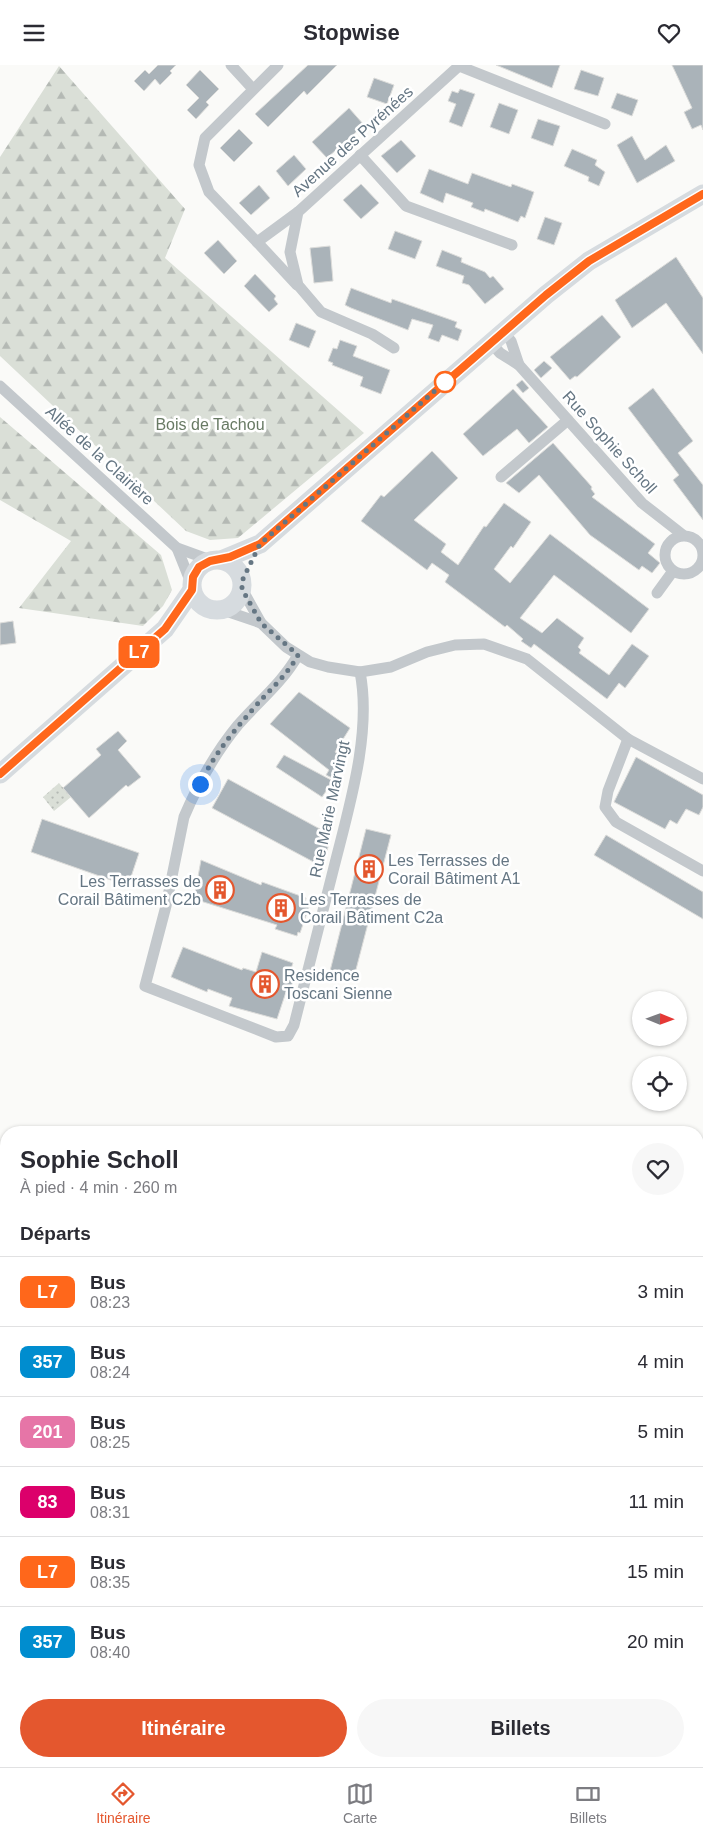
<!DOCTYPE html>
<html lang="fr">
<meta charset="utf-8">
<style>
:root{--surface:#fff;--page:#f7f7f7;--text:#2b2b33;--muted:#7c7c81;--line:#e1e1e2;--accent:#e4572e}
body{margin:0;font-family:Helvetica,sans-serif;background:var(--page);color:var(--text);height:100vh;display:flex;flex-direction:column;font-size:19px;white-space:nowrap}
*{box-sizing:border-box;margin:0}
p{font-size:16px;color:var(--muted)}
.icon{flex:none;width:28px;height:28px;fill:none;stroke:currentColor;stroke-width:2;stroke-linecap:round;stroke-linejoin:round}
.map{position:relative;flex:1;overflow:hidden}
.side{position:absolute;left:0px;top:1061px;width:704px;height:641px;display:flex;flex-direction:column;background:var(--surface);border-radius:20px 20px 0 0;box-shadow:0 1px 4px #0004}
.side>*{flex:none}
.badge{padding:0 10px;border-radius:8px;font-size:18px;line-height:32px}
.needle{width:32px;rotate:91deg}
.tools{position:absolute;left:632px;top:926px;display:grid;gap:10px}
.tools a{display:grid;place-items:center;width:55px;height:55px;border-radius:50%;background:var(--surface);box-shadow:0 1px 4px #0004;font-size:25px}
.you{position:absolute;width:25px;height:25px;margin:-12px;border:4px solid #fff;border-radius:50%;background:#1a73e8;box-shadow:0 0 0 8px #1a73e833}
.map>.badge{position:absolute;translate:-50% -50%;box-shadow:0 0 0 2px #fff}
h2{padding:0 20px;font-size:19px;line-height:45px}
.round{display:grid;place-items:center;flex:none;width:52px;height:52px;border-radius:26px;background:var(--page)}
.overview{display:flex;align-items:center;justify-content:space-between;height:85px;padding:0 20px}
h1{font-size:24px;font-weight:700;line-height:38px}
.primary-button{display:flex;gap:10px;margin-top:auto;padding:10px 20px}
.primary-button a{flex:1;height:58px;border-radius:30px;background:var(--accent);color:#fff;font-size:20px;font-weight:700;line-height:58px;text-align:center}
.primary-button a+a{background:var(--page);color:var(--text)}
ul{padding:0;list-style:none}
li{display:flex;align-items:center;gap:15px;height:70px;padding:0 20px;border-top:1px solid var(--line)}
li div{flex:1}
li b{display:block;font-size:19px}
li em{font-style:normal}
li .badge{min-width:55px;font-weight:700;text-align:center}
header{display:flex;justify-content:space-between;align-items:center;height:65px;padding:0 20px;background:var(--surface);font-size:22px;font-weight:700}
.dock{display:flex;justify-content:space-around;align-items:center;height:70px;border-top:1px solid var(--line);background:var(--surface);font-size:14px;color:var(--muted)}
.dock a{display:grid;justify-items:center;gap:2px}
.dock .on{color:var(--accent)}
.map>svg:first-child{display:block}
.forest{fill:url(#forest-firs)}
.park{fill:url(#park-dots)}
.building{fill:#aab3b9;stroke:#dcdcda}
.lines{fill:none;stroke-linecap:round;stroke-linejoin:round}
.minor{stroke:#c3c8cc;stroke-width:11}
.primary{stroke:#d6dbdf;stroke-width:19}
.line-casing{stroke:#fff;stroke-width:11}
.line{stroke:#ff671b;stroke-width:8}
.walk{stroke:#657683;stroke-width:5;stroke-dasharray:0 9}
.stop-dot{fill:#fff;stroke:#ff671b;stroke-width:2.5}
.labels{text-anchor:middle;stroke-width:5;stroke-linejoin:round;paint-order:stroke}
.street-label{font-size:16px;fill:#657683;stroke:#fff}
.park-label{font-size:16px;fill:#687a64;stroke:#fff}
.poi-label{font-size:16px;fill:#657683;stroke:#fff;text-anchor:start}
</style>
<header><svg class="icon" aria-label="menu" viewBox="0 0 24 24"><path d="M4 6h16M4 12h16M4 18h16"/></svg>Stopwise<svg class="icon" aria-label="heart" viewBox="0 0 24 24"><path d="M12 20l-8-8c-3-5 5-10 8-4 3-6 11-1 8 4z"/></svg></header>
<div class="map">
<svg width="703" height="1702" viewBox="0 0 703 1702">
<defs>
<pattern id="forest-firs" width="22" height="20" patternUnits="userSpaceOnUse" patternTransform="scale(1.25)"><rect width="22" height="20" fill="#dadfd7"/><path d="M5 1l3.5 6h-7zM16 11l3.5 6h-7z" fill="#b4b9b4"/></pattern>
<pattern id="park-dots" width="8" height="8" patternUnits="userSpaceOnUse" patternTransform="scale(1.25)"><rect width="8" height="8" fill="#dadfd7"/><path d="M2 2h.1M6 6h.1" fill="none" stroke="#b4b9b4" stroke-width="1.8" stroke-linecap="round"/></pattern>
</defs>
<rect width="100%" height="100%" fill="#fafaf8"/>
<g class="forest">
<polygon points="59,1 185,144 165,193 364,368 238,473 210,475 186,466 0,291 0,92"/>
<polygon points="0,352 161,490 172,525 163,541 143,561 19,543 71,476 0,435"/>
</g>
<polygon class="park" points="59,718 71,732 54,746 43,732"/>
<g class="building">
<polygon points="158,0 176,0 170,6 172,8 160,20 155,14 144,26 134,16 145,5 149,9"/>
<polygon points="308,0 337,0 307,30 304,26 268,62 255,49"/>
<polygon points="496,0 560,0 552,23"/>
<polygon points="672,0 703,0 703,65 701,60 692,64 684,47 692,43"/>
<polygon points="200,5 219,24 206,37 209,40 196,54 187,45 199,33 186,20"/>
<polygon points="581,5 604,13 598,31 574,24"/>
<polygon points="374,13 394,20 387,39 367,32"/>
<polygon points="460,24 475,29 462,62 449,57 456,39 448,36 452,26 458,28"/>
<polygon points="617,28 638,35 632,51 611,43"/>
<polygon points="499,38 518,45 509,69 490,62"/>
<polygon points="349,43 364,60 327,93 312,77"/>
<polygon points="538,54 560,61 553,81 531,73"/>
<polygon points="239,64 253,78 234,97 220,83"/>
<polygon points="632,71 645,95 666,80 675,96 637,118 617,80"/>
<polygon points="401,75 416,91 397,108 381,91"/>
<polygon points="572,84 597,95 595,100 605,107 599,121 588,116 589,112 564,101"/>
<polygon points="294,90 306,104 288,121 276,106"/>
<polygon points="429,104 468,119 472,108 511,122 512,119 534,127 525,153 521,151 518,157 485,144 484,147 471,142 473,138 446,128 443,138 420,128"/>
<polygon points="361,119 379,138 361,154 343,135"/>
<polygon points="259,120 270,133 251,150 239,138"/>
<polygon points="545,152 562,158 554,180 537,174"/>
<polygon points="395,166 422,176 415,194 388,184"/>
<polygon points="218,175 237,196 224,209 204,188"/>
<polygon points="330,181 333,216 314,218 310,183"/>
<polygon points="442,185 462,193 461,197 485,207 490,213 493,211 504,224 485,239 469,220 462,218 464,211 436,201"/>
<polygon points="676,192 703,233 703,289 666,238 632,263 615,235"/>
<polygon points="255,209 276,231 274,234 278,239 269,247 244,221"/>
<polygon points="351,223 391,238 392,234 457,257 455,262 462,265 458,276 442,270 439,277 428,273 433,260 412,254 408,265 351,243 345,240"/>
<polygon points="602,250 621,272 577,312 575,311 570,315 550,292"/>
<polygon points="296,258 316,266 309,283 289,275"/>
<polygon points="340,275 357,281 353,291 390,305 381,329 360,321 363,312 332,300 333,298 328,296 333,283 337,284"/>
<polygon points="544,296 552,303 541,313 534,305"/>
<polygon points="522,315 529,323 523,328 516,320"/>
<polygon points="653,323 693,376 678,388 703,420 703,455 673,415 679,410 628,343"/>
<polygon points="513,324 548,362 529,378 517,364 483,391 463,369"/>
<polygon points="553,378 592,422 591,424 595,429 592,432 655,479 648,488 660,498 652,508 642,501 639,505 590,470 539,410 519,428 506,418"/>
<polygon points="432,386 458,413 414,455 446,479 441,487 458,500 484,461 486,462 504,438 531,457 513,483 511,481 494,504 510,518 550,469 649,544 631,568 554,510 520,553 542,568 557,553 584,573 578,582 581,585 579,588 609,610 632,579 649,591 625,623 619,618 607,634 534,579 531,583 521,576 523,574 507,560 505,562 445,517 449,510 432,498 427,505 361,456 381,430 384,432"/>
<polygon points="13,556 16,578 0,580 0,558"/>
<polygon points="299,627 350,663 335,687 345,693 340,699 345,702 336,715 326,710 329,705 270,659"/>
<polygon points="118,666 127,676 118,685 141,712 128,722 126,720 89,753 63,723 101,690 96,684"/>
<polygon points="284,690 333,716 322,732 276,702"/>
<polygon points="636,692 703,730 703,742 699,750 686,744 677,759 670,755 665,764 614,737"/>
<polygon points="228,714 331,770 323,802 212,743"/>
<polygon points="42,754 139,788 128,821 31,787"/>
<polygon points="366,764 391,770 353,916 329,910"/>
<polygon points="606,770 703,827 703,854 594,790"/>
<polygon points="201,795 261,820 262,817 306,833 305,837 310,839 300,868 298,867 297,871 275,864 277,860 194,834"/>
<polygon points="183,882 242,905 243,903 256,907 262,887 293,898 289,909 295,911 289,928 286,927 277,954 229,941 232,933 208,924 207,927 171,912"/>
</g>
<g class="lines">
<g class="minor">
<polyline points="231,0 253,24"/>
<polyline points="278,0 205,73 199,100 209,127 257,177 298,147"/>
<polyline points="459,1 605,59"/>
<polyline points="360,90 406,141 512,180"/>
<polyline points="257,177 297,220"/>
<polyline points="504,268 511,276 519,300"/>
<polyline points="492,279 500,288 519,300 642,438 683,470"/>
<polyline points="394,283 372,269 321,247 298,220 290,187 298,147 460,0"/>
<polyline points="0,321 177,483 210,495"/>
<polyline points="501,412 568,355"/>
<circle cx="684" cy="490" r="19"/>
<polyline points="177,483 191,518"/>
<polyline points="242,524 261,558 286,582 310,597 328,602 360,607 391,602 427,587 455,580 484,579 527,594 628,674 703,714"/>
<polyline points="657,528 673,506"/>
<polyline points="223,545 261,558"/>
<path d="M 298,590 C 283,617 258,637 238,660 C 215,688 198,719 184,752 L 166,841 L 145,921 L 276,972 L 288,971 L 294,960 C 307,907 321,855 334,802 C 349,742 372,668 360,607"/>
<polyline points="628,674 608,726 605,742 616,757 703,806"/>
<polyline points="698,1200 703,1191"/>
</g>
<g class="primary">
<circle cx="217" cy="520" r="25"/>
<polyline points="221,495 260,479 546,230 589,196 703,129"/>
<polyline points="0,709 165,564 192,525"/>
</g>
</g>
<g class="lines">
<defs>
<polyline id="line" points="0,709 165,564 192,525 193,512 199,502 210,496 230,492 260,479 546,230 589,196 703,129"/>
</defs>
<use href="#line" class="line-casing"/>
<use href="#line" class="line"/>
<path class="walk" d="M 200,719 C 215,687 238,661 261,635 C 274,621 289,607 298,590 L 261,558 L 242,524 L 242,516 L 260,479 L 445,317"/>
</g>
<defs>
<symbol id="building-ring" viewBox="-11 -11 22 22"><circle r="9.5" fill="#fff" stroke="#e4572e" stroke-width="1.5"/><path d="M-4-6H4V6H1V3H-1V6H-4ZM-2.5-4.3h1.7v1.8h-1.7ZM.8-4.3h1.7v1.8H.8ZM-2.5-1h1.7V.8h-1.7ZM.8-1h1.7V.8H.8Z" fill="#e4572e"/></symbol>
</defs>
<g fill-rule="evenodd">
<use href="#building-ring" x="353" y="788" width="32" height="32"/>
<use href="#building-ring" x="204" y="809" width="32" height="32"/>
<use href="#building-ring" x="265" y="827" width="32" height="32"/>
<use href="#building-ring" x="249" y="903" width="32" height="32"/>
</g>
<circle class="stop-dot" cx="445" cy="317" r="10"/>
<g class="labels">
<g class="street-label">
<text transform="translate(352 76) rotate(-42)" y="6">Avenue des Pyrénées</text>
<text transform="translate(610 377) rotate(48)" y="6">Rue Sophie Scholl</text>
<text transform="translate(100 390) rotate(42)" y="6">Allée de la Clairière</text>
<text transform="translate(329 744) rotate(-78)" y="6">Rue Marie Marvingt</text>
</g>
<g class="park-label">
<text x="210" y="365">Bois de Tachou</text>
</g>
<g class="poi-label">
<text x="388" y="801">Les Terrasses de<tspan x="388" dy="18">Corail Bâtiment A1</tspan></text>
<text x="201" y="822" text-anchor="end">Les Terrasses de<tspan x="201" dy="18">Corail Bâtiment C2b</tspan></text>
<text x="300" y="840">Les Terrasses de<tspan x="300" dy="18">Corail Bâtiment C2a</tspan></text>
<text x="284" y="916">Residence<tspan x="284" dy="18">Toscani Sienne</tspan></text>
</g>
</g>
</svg>
<div class="tools">
<a><svg class="needle" viewBox="-14 -14 28 28"><path d="M0-13l5 13h-10z" fill="#e53935"/><path d="M0 13l5-13h-10z" fill="#7c7c81"/></svg></a>
<a><svg class="icon" aria-label="locate" viewBox="0 0 24 24"><circle cx="12" cy="12" r="6"/><path d="M12 2v4M12 18v4M2 12h4M18 12h4"/></svg></a>
</div>
<div class="you" style="left:200px;top:719px"></div>
<b class="badge" style="left:139px;top:587px;background:#ff671b;color:#fff">L7</b>
<section class="side">
<div class="overview"><div><h1>Sophie Scholl</h1><p>À pied · 4 min · 260 m</p></div><a class="round"><svg class="icon" aria-label="heart" viewBox="0 0 24 24"><path d="M12 20l-8-8c-3-5 5-10 8-4 3-6 11-1 8 4z"/></svg></a></div>
<h2>Départs</h2>
<ul>
<li><span class="badge" style="background:#ff671b;color:#fff">L7</span><div><b>Bus</b><p>08:23</p></div><em>3 min</em></li>
<li><span class="badge" style="background:#008dcf;color:#fff">357</span><div><b>Bus</b><p>08:24</p></div><em>4 min</em></li>
<li><span class="badge" style="background:#e675a7;color:#fff">201</span><div><b>Bus</b><p>08:25</p></div><em>5 min</em></li>
<li><span class="badge" style="background:#dc006b;color:#fff">83</span><div><b>Bus</b><p>08:31</p></div><em>11 min</em></li>
<li><span class="badge" style="background:#ff671b;color:#fff">L7</span><div><b>Bus</b><p>08:35</p></div><em>15 min</em></li>
<li><span class="badge" style="background:#008dcf;color:#fff">357</span><div><b>Bus</b><p>08:40</p></div><em>20 min</em></li>
</ul>
<div class="primary-button"><a>Itinéraire</a><a>Billets</a></div>
</section>
</div>
<nav class="dock">
<a class="on"><svg class="icon" aria-label="directions" viewBox="0 0 24 24"><path d="M12 3l9 9-9 9-9-9zM9 14v-3h6M13 9l2 2-2 2"/></svg>Itinéraire</a>
<a><svg class="icon" aria-label="map" viewBox="0 0 24 24"><path d="M3 6l6-2 6 2 6-2v14l-6 2-6-2-6 2zM9 4v14M15 6v14"/></svg>Carte</a>
<a><svg class="icon" aria-label="tickets" viewBox="0 0 24 24"><path d="M3 7h18v10H3zM15 7v10"/></svg>Billets</a>
</nav>
